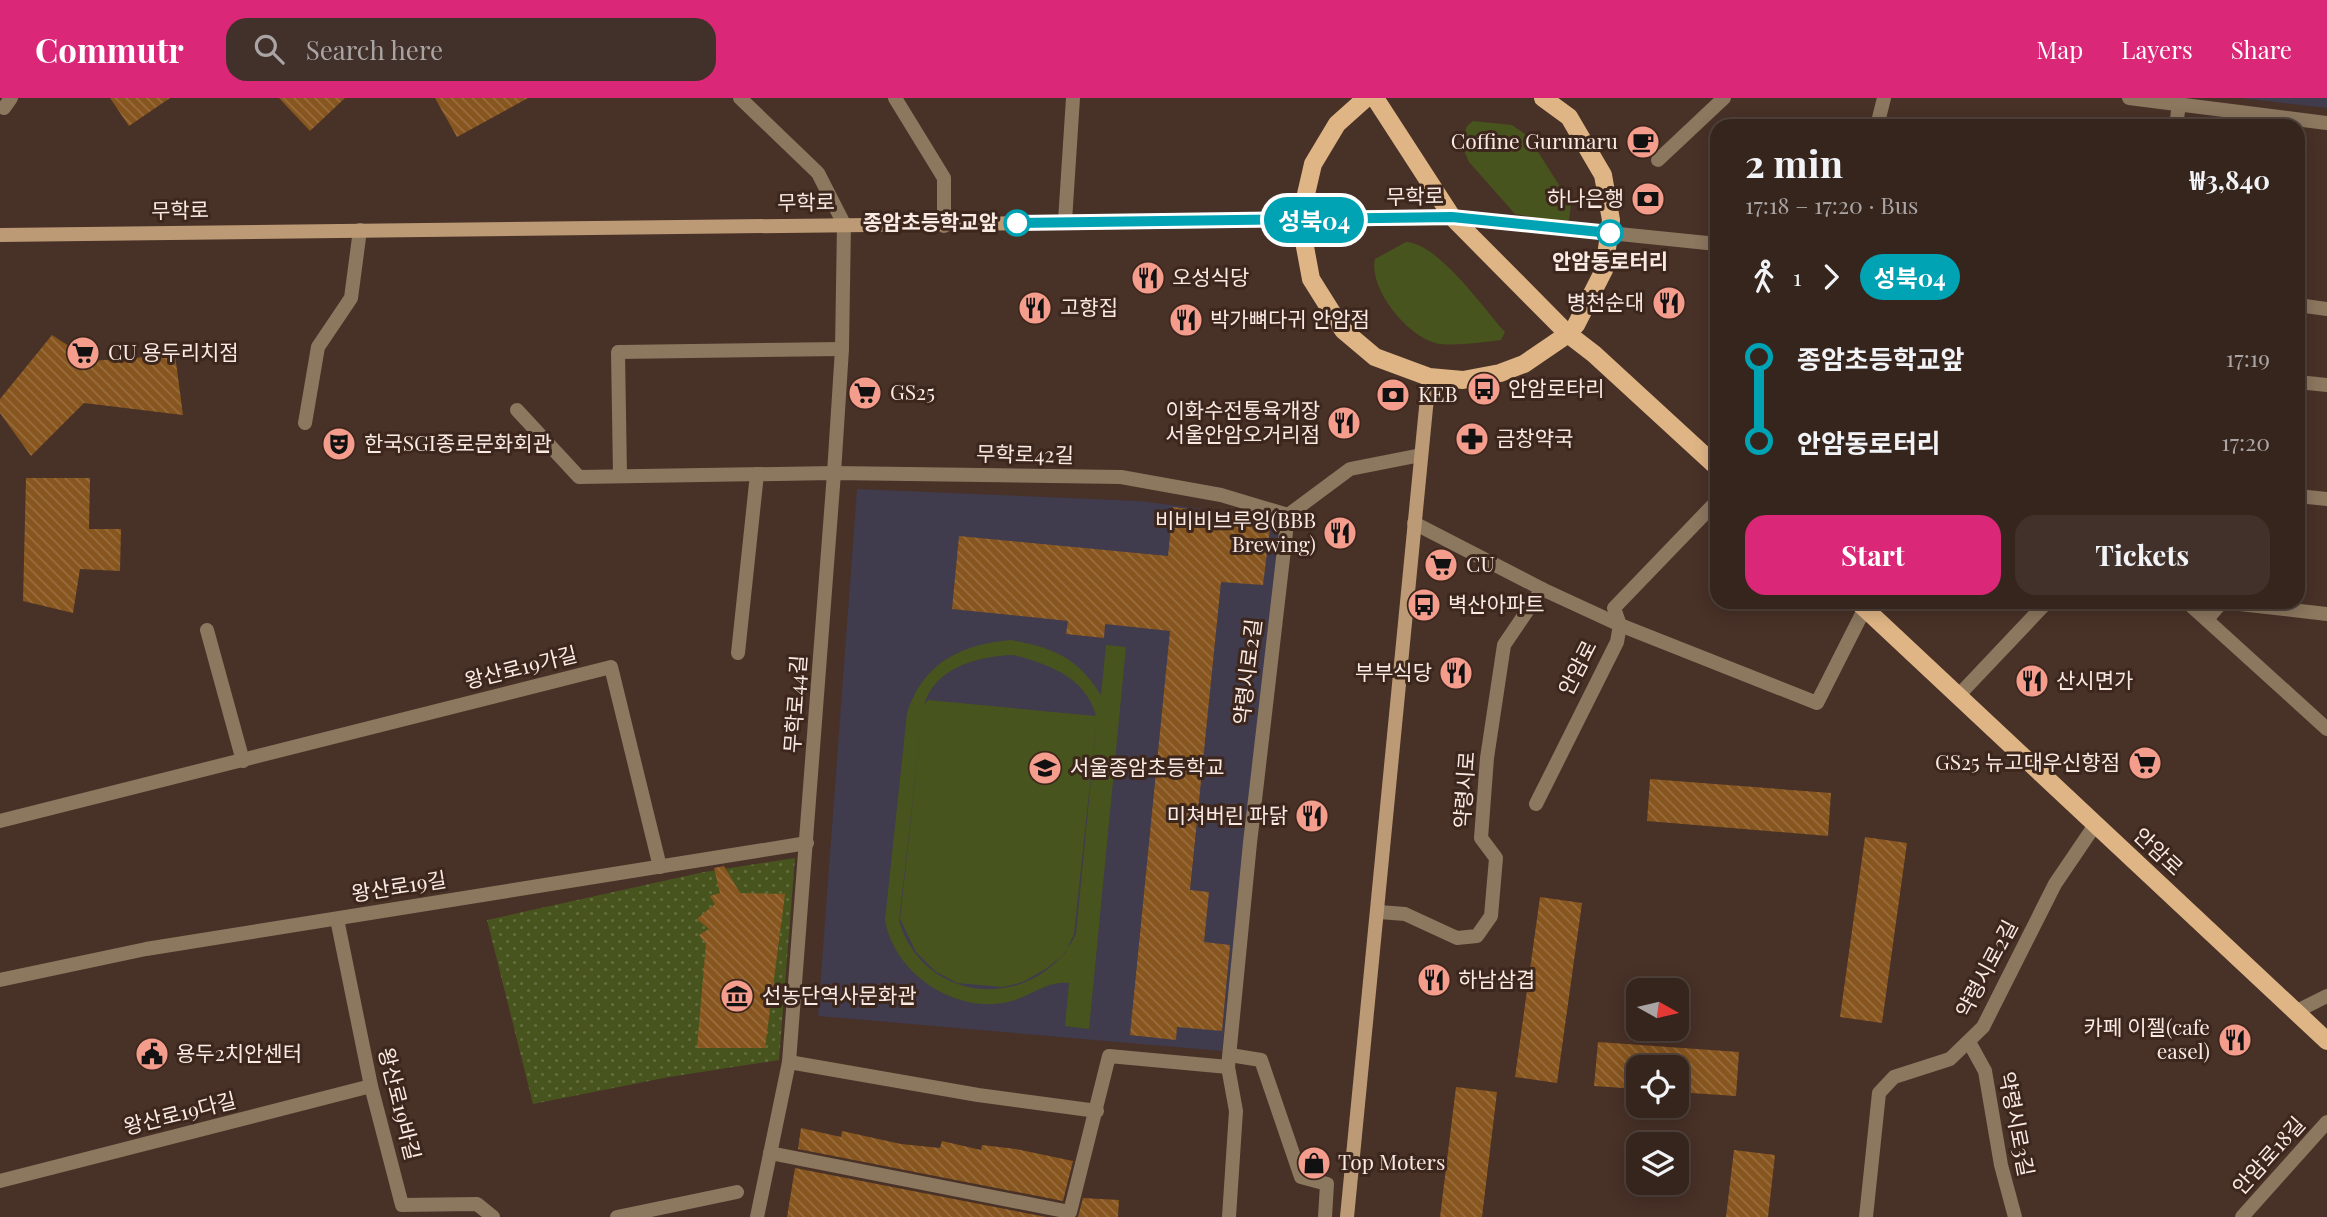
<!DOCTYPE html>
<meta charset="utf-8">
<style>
:root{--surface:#36251d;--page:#41312a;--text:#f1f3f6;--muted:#aaa5a4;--line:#50423b;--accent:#db2777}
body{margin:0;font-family:"Playfair Display","Noto Sans KR",serif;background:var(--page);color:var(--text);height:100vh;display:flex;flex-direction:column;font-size:26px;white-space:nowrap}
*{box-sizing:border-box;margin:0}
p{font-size:23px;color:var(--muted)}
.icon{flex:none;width:38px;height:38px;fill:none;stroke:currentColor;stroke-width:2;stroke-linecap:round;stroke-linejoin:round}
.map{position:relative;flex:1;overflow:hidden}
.details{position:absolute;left:1710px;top:21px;width:595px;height:490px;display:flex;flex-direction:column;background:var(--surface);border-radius:21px;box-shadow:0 4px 18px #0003,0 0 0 2px var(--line)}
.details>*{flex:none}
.badge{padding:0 14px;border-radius:23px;font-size:24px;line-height:46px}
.needle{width:46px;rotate:98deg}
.buttons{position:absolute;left:1626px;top:880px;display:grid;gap:14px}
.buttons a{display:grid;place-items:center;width:63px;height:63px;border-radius:14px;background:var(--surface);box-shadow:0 4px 18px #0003,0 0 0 2px var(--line);font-size:35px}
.map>.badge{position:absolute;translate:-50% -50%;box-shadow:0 0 0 4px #fff}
.legs{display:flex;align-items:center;gap:10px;height:77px;padding:0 35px;font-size:23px}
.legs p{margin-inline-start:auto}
.overview{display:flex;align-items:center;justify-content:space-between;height:119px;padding:0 35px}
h1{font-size:38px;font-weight:700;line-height:52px}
.action{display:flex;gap:14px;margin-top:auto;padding:14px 35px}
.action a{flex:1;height:80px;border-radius:21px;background:var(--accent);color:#fff;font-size:28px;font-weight:700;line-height:80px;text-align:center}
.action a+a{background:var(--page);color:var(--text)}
ul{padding:0 35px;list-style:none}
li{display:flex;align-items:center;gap:24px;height:84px;font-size:26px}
li i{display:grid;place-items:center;width:10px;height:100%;margin:0 9px;background:currentColor}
li i::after{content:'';width:18px;height:18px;margin:-9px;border:5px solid;border-radius:50%;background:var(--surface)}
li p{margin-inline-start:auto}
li:first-child i{background:linear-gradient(#0000 50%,currentColor 0)}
li:last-child i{background:linear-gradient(currentColor 50%,#0000 0)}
header{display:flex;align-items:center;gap:42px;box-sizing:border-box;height:98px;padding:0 35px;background:var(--accent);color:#fff}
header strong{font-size:33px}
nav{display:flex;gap:38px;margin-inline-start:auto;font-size:24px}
.search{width:490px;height:63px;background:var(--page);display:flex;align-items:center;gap:18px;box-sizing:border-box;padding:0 24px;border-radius:21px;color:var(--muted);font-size:26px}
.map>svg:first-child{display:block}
.education{fill:#403b4d}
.green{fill:#48541d;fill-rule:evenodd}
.park{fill:url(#park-dots)}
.building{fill:url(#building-back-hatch)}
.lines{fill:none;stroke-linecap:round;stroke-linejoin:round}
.minor{stroke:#8c775f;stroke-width:14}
.secondary{stroke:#bc9a75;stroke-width:14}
.primary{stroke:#e0b585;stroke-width:18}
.line-1-casing{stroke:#fff;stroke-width:16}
.line-1{stroke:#00a3b4;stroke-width:10}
.stop-1-dot{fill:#fff;stroke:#00a3b4;stroke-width:3.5}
.labels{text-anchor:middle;stroke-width:6;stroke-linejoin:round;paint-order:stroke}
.poi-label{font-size:21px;fill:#f9eae4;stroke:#3d271d;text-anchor:start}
.street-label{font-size:21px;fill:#f9eae4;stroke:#3d271d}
.stop-label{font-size:21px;font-weight:bold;fill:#f9eae4;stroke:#3d271d;text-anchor:end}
</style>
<header>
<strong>Commutr</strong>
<div class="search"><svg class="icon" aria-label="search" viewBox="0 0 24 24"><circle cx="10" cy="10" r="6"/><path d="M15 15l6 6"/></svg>Search here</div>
<nav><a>Map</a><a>Layers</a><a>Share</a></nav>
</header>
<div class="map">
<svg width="2327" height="1119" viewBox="0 0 2327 1119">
<defs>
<pattern id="park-dots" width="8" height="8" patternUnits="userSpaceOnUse" patternTransform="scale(1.75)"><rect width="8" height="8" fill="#48541d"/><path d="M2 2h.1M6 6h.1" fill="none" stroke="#636d3e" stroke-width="1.8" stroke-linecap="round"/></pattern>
<pattern id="building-back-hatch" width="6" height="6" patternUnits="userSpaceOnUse" patternTransform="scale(1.75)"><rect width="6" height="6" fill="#87551e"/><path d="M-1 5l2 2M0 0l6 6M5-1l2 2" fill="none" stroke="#996e3f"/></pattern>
</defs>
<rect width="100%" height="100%" fill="#483127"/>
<g class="education">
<polygon points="2240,0 2327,0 2327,10"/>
<polygon points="857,391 1140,403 1281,421 1222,953 818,918"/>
</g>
<g class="green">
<polygon points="1473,23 1512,27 1528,38 1571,106 1569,122 1563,125 1515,116 1469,64 1461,46 1467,28"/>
<path d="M 1406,144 C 1438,145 1483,210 1505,234 L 1501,242 C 1481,244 1460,248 1440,246 C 1410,242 1368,191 1375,161 Z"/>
<path d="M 1011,542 C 1054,550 1077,559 1101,597 L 1106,547 L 1126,549 L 1089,931 L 1065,928 L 1069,885 C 1047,882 1030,899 1008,904 C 954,916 894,875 885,822 L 907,615 C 923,565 961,546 1011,542 ZM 1013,557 C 1047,565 1087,580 1096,618 L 928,602 L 924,607 C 935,569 979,558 1013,557 ZM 922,620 L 900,821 L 916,854 L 935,873 L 957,885 L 1003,889 L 1023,884 L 1047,870 L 1065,855 L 1074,836 L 1097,620 L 1076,836 C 1037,915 924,908 899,823 Z"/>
</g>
<polygon class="park" points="795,760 779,962 669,979 533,1006 487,822 704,774"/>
<g class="building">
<polygon points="110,0 170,0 129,28"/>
<polygon points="279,0 345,0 310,33"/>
<polygon points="435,0 528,0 457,39"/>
<polygon points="52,237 92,263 175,257 183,317 84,305 31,358 0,315 0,301"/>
<polygon points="26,380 90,380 89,431 121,431 120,473 80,471 73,515 23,503"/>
<polygon points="1173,409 1271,422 1263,487 1221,484 1190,792 1209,794 1204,844 1230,847 1222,933 1177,929 1176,942 1130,937 1170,533 1105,526 1104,540 1066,536 1068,523 952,511 959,438 1168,458"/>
<polygon points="1650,681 1831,695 1828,738 1647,723"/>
<polygon points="1865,739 1907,745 1882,925 1840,919"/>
<polygon points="724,768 740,795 785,796 765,950 697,950 706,846 699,837 709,831 697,821 715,806 710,798 720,795 714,770"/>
<polygon points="1540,799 1582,805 1557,985 1515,979"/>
<polygon points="1598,944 1739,954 1736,998 1676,994 1676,970 1638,970 1638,991 1594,988"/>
<polygon points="1456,989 1497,994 1482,1119 1440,1119"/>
<polygon points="801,1030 841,1039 842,1033 901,1046 940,1050 942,1043 981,1052 982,1047 1016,1051 1073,1063 1063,1103 798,1051"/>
<polygon points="1734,1052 1775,1057 1768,1119 1726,1119"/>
<polygon points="795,1070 1046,1119 787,1119"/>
<polygon points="1083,1100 1119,1102 1118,1119 1078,1119"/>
</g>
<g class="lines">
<g class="minor">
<polyline points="740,0 818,75 844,126 842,251 834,375 789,964 757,1119"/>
<polyline points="895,0 944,80 944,128"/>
<polyline points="2129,0 2327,25"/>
<polyline points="4,10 11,0"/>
<polyline points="1877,28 1884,0"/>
<polyline points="2176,28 2179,6"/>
<polyline points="1658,62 1724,0"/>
<polyline points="1463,120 1717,146"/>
<polyline points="1065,123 1073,0"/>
<polyline points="2298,207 2327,211"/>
<polyline points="2298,284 2327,287"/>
<polyline points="517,312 579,379 834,375 1121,379 1221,397 1288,417"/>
<polyline points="305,325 318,249 351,200 360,132"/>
<polyline points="620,377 618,254 842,251"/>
<polyline points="2298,398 2327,401"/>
<polyline points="1414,425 1542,491 1620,527 1817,605 1868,504"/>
<polyline points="2187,504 2327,631"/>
<polyline points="2207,521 2222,504 2327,516"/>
<polyline points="207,532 243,663"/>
<polyline points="738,555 757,376"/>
<polyline points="1958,598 2047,504"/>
<polyline points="1536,706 1617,544 1620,527 1614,510 1717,403"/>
<polyline points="0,723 611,569 660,769"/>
<polyline points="1379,814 1405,816 1457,840 1477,838 1491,818 1496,760 1481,740 1487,660 1504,547 1542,491"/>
<polyline points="337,821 371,988 402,1107 477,1106 493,1119"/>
<polyline points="0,882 146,851 807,745"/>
<polyline points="2297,913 2327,898"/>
<polyline points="1969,944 1985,973 2001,1067 2015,1119"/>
<polyline points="1230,957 1261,962 1301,1079 1327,1086 1325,1119"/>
<polyline points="789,964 978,997 1097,1013"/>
<polyline points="770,1055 1070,1114 1109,958 1228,969"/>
<polyline points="0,1083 371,988"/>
<polyline points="617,1119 737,1094"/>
<polyline points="1229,1119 1236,1013 1228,969 1250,745 1288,417 1350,371 1421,357"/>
<polyline points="1866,1119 1879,995 1894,979 1950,961 1983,929 2055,786 2095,727"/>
<polyline points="2242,1119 2327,1024"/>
</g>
<g class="secondary">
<polyline points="0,137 1461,120"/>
<polyline points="1347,1119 1429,279"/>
</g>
<g class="primary">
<polyline points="1366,0 1337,26 1313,66 1300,122 1311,181 1343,232 1375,259 1429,279 1463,282 1500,275 1524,266 1568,236"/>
<polyline points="1375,0 1452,119 1568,236 1594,256 1717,369"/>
<polyline points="1543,0 1569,19 1603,77 1611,122 1604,172 1576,227"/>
<polyline points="1858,504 2327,943"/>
</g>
</g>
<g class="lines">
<defs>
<polyline id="line-1" points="1017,125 1452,119 1610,135"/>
</defs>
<use href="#line-1" class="line-1-casing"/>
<use href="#line-1" class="line-1"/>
</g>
<defs>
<symbol id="cafe-disc" viewBox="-11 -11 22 22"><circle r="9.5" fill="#f49d8d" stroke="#3d271d"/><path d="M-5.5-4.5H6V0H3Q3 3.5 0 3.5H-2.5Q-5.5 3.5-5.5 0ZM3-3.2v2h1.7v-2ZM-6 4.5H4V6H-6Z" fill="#111"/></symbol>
<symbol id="bank-disc" viewBox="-11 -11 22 22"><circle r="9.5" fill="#f49d8d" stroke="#3d271d"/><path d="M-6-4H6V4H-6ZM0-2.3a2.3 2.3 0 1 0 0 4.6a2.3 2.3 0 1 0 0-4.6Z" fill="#111"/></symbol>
<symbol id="restaurant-disc" viewBox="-11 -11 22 22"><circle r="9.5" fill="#f49d8d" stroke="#3d271d"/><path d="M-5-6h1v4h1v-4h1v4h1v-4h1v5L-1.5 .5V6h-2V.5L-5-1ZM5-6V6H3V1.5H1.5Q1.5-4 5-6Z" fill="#111"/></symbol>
<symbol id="supermarket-disc" viewBox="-11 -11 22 22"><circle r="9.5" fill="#f49d8d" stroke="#3d271d"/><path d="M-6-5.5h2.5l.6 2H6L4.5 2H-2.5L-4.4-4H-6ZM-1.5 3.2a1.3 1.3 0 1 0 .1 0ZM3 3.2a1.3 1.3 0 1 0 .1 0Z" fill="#111"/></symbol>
<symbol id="bus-disc" viewBox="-11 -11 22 22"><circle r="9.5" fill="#f49d8d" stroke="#3d271d"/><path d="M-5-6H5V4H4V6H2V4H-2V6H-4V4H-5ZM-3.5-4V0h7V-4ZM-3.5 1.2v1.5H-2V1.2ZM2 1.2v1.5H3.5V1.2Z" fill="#111"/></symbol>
<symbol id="pharmacy-disc" viewBox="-11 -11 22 22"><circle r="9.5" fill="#f49d8d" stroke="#3d271d"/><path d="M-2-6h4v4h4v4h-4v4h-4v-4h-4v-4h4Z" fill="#111"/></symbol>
<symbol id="theatre-disc" viewBox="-11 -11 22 22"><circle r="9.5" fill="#f49d8d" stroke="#3d271d"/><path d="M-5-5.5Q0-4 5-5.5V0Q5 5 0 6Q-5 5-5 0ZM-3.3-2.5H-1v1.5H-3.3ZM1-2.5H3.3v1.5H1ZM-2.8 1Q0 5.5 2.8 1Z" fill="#111"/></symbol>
<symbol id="school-disc" viewBox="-11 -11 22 22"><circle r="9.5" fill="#f49d8d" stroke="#3d271d"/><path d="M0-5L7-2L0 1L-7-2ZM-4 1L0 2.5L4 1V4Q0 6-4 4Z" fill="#111"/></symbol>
<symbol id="museum-disc" viewBox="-11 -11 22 22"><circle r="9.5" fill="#f49d8d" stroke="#3d271d"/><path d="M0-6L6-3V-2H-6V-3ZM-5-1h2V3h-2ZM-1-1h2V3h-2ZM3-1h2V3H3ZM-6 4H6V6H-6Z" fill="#111"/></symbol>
<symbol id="civic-disc" viewBox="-11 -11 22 22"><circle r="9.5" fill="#f49d8d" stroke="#3d271d"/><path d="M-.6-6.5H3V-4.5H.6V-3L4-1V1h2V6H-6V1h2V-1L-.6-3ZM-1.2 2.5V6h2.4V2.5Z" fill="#111"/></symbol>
<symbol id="shop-disc" viewBox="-11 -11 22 22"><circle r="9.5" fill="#f49d8d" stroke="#3d271d"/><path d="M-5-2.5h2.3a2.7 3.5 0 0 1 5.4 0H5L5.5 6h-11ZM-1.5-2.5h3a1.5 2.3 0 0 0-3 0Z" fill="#111"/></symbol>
</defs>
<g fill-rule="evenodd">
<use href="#cafe-disc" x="1624" y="25" width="38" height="38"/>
<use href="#bank-disc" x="1629" y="82" width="38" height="38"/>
<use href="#restaurant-disc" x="1129" y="161" width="38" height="38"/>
<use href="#restaurant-disc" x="1650" y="186" width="38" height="38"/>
<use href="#restaurant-disc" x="1016" y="191" width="38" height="38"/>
<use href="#restaurant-disc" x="1167" y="203" width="38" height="38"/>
<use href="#supermarket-disc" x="64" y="236" width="38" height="38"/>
<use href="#bus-disc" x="1465" y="272" width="38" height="38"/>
<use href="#supermarket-disc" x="846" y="276" width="38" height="38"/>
<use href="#bank-disc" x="1374" y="278" width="38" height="38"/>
<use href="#restaurant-disc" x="1325" y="306" width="38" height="38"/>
<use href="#pharmacy-disc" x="1453" y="322" width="38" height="38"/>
<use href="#theatre-disc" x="320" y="327" width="38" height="38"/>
<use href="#restaurant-disc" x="1321" y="416" width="38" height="38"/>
<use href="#supermarket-disc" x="1422" y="448" width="38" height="38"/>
<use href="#bus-disc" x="1405" y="488" width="38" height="38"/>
<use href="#restaurant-disc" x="1437" y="556" width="38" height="38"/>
<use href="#restaurant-disc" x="2013" y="564" width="38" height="38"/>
<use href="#supermarket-disc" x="2126" y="646" width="38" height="38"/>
<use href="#school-disc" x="1026" y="651" width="38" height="38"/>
<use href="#restaurant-disc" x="1293" y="699" width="38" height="38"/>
<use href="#restaurant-disc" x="1415" y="863" width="38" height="38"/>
<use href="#museum-disc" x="718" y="879" width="38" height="38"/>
<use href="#restaurant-disc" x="2216" y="923" width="38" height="38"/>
<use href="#civic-disc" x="133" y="937" width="38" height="38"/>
<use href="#shop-disc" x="1295" y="1046" width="38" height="38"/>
</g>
<g class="stop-1-dot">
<circle cx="1017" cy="125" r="12"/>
<circle cx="1610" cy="135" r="12"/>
</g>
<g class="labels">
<g class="poi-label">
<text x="1618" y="51" text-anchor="end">Coffine Gurunaru</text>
<text x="1624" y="108" text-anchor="end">하나은행</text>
<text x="1172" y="187">오성식당</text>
<text x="1644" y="212" text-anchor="end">병천순대</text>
<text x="1060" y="217">고향집</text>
<text x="1210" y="229">박가뼈다귀 안암점</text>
<text x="108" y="262">CU 용두리치점</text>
<text x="1508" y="298">안암로타리</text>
<text x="890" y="302">GS25</text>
<text x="1418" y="304">KEB</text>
<text x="1320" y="320" text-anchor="end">이화수전통육개장<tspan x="1320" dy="24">서울안암오거리점</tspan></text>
<text x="1496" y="348">금창약국</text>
<text x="364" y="353">한국SGI종로문화회관</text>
<text x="1316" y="430" text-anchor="end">비비비브루잉(BBB<tspan x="1316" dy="24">Brewing)</tspan></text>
<text x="1466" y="474">CU</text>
<text x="1448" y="514">벽산아파트</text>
<text x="1432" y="582" text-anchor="end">부부식당</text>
<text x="2056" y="590">산시면가</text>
<text x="2120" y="672" text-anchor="end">GS25 뉴고대우신향점</text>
<text x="1070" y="677">서울종암초등학교</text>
<text x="1288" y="725" text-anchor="end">미쳐버린 파닭</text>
<text x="1458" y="889">하남삼겹</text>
<text x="762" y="905">선농단역사문화관</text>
<text x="2210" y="937" text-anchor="end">카페 이젤(cafe<tspan x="2210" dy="24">easel)</tspan></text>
<text x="176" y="963">용두2치안센터</text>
<text x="1338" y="1072">Top Moters</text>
</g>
<g class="street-label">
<text transform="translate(1415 99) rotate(-1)" y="7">무학로</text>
<text transform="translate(806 105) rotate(-1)" y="7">무학로</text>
<text transform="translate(180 113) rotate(-1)" y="7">무학로</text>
<text transform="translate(1025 357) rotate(1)" y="7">무학로42길</text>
<text transform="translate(521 570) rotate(-14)" y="7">왕산로19가길</text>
<text transform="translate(1578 570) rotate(-63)" y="7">안암로</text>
<text transform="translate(1248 574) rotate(-83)" y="7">약령시로2길</text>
<text transform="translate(796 606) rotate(-86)" y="7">무학로44길</text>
<text transform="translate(1465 692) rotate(-86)" y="7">약령시로</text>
<text transform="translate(2158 754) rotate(43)" y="7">안암로</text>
<text transform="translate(399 789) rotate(-9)" y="7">왕산로19길</text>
<text transform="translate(1987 871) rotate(-62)" y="7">약령시로2길</text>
<text transform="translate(399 1006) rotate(76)" y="7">왕산로19바길</text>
<text transform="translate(180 1016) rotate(-14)" y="7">왕산로19다길</text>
<text transform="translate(2016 1026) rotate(79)" y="7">약령시로3길</text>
<text transform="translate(2269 1058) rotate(-48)" y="7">안암로18길</text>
</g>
<g class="stop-label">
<text x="998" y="132">종암초등학교앞</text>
<text x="1610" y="171" text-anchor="middle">안암동로터리</text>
</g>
</g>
</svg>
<div class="buttons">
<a><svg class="needle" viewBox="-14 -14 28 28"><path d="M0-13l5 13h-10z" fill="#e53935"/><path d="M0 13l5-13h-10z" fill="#aaa5a4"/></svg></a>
<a><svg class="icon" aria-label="locate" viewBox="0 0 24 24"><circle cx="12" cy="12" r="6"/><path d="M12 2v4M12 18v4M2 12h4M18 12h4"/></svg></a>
<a><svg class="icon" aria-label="layers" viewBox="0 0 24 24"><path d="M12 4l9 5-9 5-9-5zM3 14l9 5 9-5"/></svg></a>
</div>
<b class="badge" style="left:1314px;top:122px;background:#00a3b4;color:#fff">성북04</b>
<section class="details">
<div class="overview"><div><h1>2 min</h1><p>17:18 – 17:20 · Bus</p></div><b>₩3,840</b></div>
<div class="legs"><svg class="icon" aria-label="walk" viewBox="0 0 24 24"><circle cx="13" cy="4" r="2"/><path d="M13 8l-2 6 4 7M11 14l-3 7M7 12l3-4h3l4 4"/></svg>1<svg class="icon" aria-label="forward" viewBox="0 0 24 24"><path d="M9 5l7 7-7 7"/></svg><b class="badge" style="background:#00a3b4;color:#fff">성북04</b></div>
<ul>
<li><i style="color:#00a3b4"></i><b>종암초등학교앞</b><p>17:19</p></li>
<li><i style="color:#00a3b4"></i><b>안암동로터리</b><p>17:20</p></li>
</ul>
<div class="action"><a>Start</a><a>Tickets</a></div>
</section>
</div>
